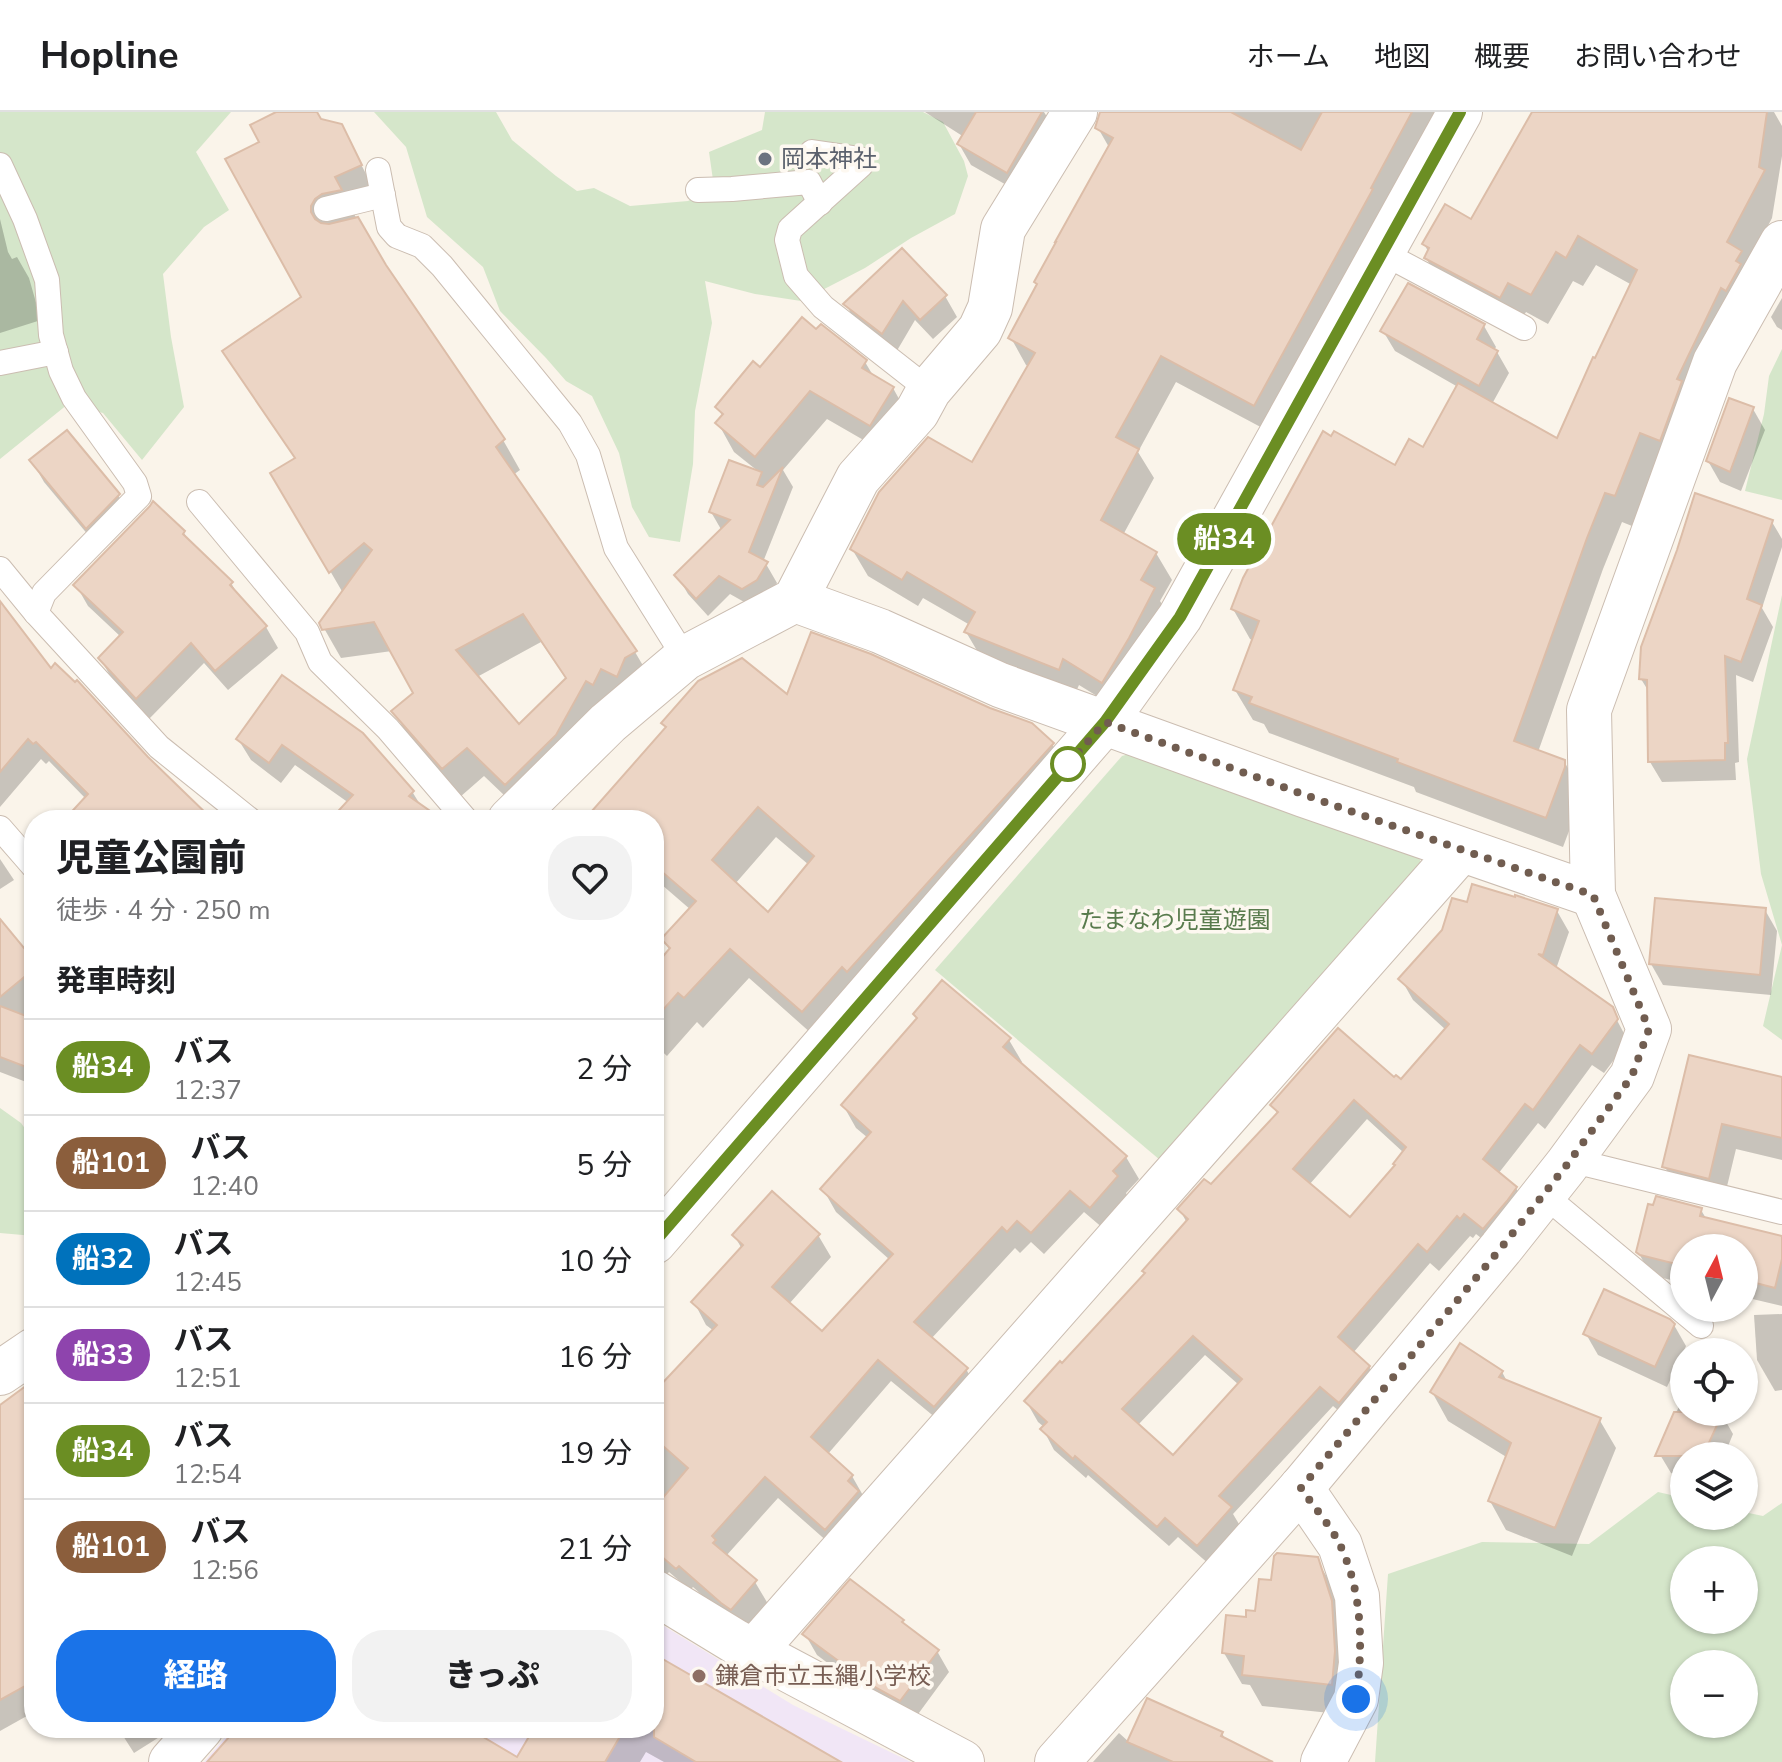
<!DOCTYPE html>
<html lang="ja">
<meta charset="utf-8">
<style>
:root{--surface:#fff;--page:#f2f2f2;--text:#202124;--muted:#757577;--line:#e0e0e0;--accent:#1a73e8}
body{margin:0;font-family:"Nunito Sans","Noto Sans JP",sans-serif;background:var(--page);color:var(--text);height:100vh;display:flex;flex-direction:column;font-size:30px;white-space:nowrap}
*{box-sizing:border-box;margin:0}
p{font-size:26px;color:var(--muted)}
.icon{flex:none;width:44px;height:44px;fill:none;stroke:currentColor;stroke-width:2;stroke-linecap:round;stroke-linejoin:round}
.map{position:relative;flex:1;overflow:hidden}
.side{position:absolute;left:24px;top:698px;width:640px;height:928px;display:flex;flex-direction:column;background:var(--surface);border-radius:32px;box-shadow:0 2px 6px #0004}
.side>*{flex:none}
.badge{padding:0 16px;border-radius:26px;font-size:28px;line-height:52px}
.needle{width:52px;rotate:7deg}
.tools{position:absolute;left:1670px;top:1122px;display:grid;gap:16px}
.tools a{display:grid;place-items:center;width:88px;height:88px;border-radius:50%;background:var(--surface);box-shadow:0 2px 6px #0004;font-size:40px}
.you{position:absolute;width:40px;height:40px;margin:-20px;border:6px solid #fff;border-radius:50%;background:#1a73e8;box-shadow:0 0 0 12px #1a73e833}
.map>.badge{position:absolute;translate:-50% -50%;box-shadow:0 0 0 4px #fff}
h2{padding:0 32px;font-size:30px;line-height:72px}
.round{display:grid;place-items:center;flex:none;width:84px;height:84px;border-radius:32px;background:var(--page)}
.summary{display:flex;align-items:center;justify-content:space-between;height:136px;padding:0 32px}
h1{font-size:38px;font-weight:800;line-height:60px}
.action{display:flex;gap:16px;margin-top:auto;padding:16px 32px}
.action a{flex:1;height:92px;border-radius:32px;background:var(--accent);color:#fff;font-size:32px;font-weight:800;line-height:92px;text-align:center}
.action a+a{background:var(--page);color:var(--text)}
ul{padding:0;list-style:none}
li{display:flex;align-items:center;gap:24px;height:96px;padding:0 32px;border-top:2px solid var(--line)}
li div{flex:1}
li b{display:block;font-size:30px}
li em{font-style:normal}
li .badge{min-width:88px;font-weight:700;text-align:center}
header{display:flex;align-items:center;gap:48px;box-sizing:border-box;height:112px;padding:0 40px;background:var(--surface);border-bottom:2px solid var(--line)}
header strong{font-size:38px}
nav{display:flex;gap:44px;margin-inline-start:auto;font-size:28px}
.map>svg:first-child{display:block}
.education{fill:#f1e6f6}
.green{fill:#d5e6ca;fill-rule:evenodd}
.shadow{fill:#0003;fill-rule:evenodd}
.building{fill:#ecd5c5;stroke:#dcbda8;stroke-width:2;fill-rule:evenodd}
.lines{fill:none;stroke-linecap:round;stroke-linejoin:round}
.service-casing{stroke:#cbbdb1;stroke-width:26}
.minor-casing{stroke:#cbbdb1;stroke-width:46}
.tertiary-casing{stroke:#cbbdb1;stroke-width:46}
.service{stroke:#fff;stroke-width:24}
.minor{stroke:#fff;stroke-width:44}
.tertiary{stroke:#fff;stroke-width:44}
.line-casing{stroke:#fff;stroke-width:18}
.line{stroke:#6b8e23;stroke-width:12}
.walk{stroke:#715d50;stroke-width:8;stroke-dasharray:0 14.4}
.worship-dot{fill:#6b7280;stroke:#fdf8f0;stroke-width:3}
.stop-dot{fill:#fff;stroke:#6b8e23;stroke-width:4}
.education-dot{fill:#8d6e63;stroke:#fdf8f0;stroke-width:3}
.labels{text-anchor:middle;stroke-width:7;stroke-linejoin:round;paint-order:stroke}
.worship-label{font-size:24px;fill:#5b616d;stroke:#fdf8f0;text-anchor:start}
.park-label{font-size:24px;fill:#597b4d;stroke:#fdf8f0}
.education-label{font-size:24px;fill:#785e54;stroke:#fdf8f0;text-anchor:start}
</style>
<header>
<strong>Hopline</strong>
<nav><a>ホーム</a><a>地図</a><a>概要</a><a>お問い合わせ</a></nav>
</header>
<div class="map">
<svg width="1782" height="1650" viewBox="0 0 1782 1650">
<rect width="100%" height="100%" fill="#faf4ea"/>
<polygon class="education" points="654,1508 793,1593 911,1650 204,1650 233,1616 654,1616"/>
<g class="green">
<polygon points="0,0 231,0 196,40 229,98 204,115 163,162 171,225 184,295 142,348 103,301 68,292 0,347"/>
<polygon points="374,0 496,0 512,28 556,64 577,79 594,76 630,94 688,89 714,75 709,40 762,18 765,0 923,0 943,10 964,49 968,64 955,102 911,126 865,156 801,189 755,182 705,169 712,211 695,299 693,352 680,430 649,425 632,395 619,341 592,284 566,269 546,246 500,199 483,155 427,105 406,35"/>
<polygon points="1782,237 1782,388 1745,379 1764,302 1769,264"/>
<polygon points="1782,483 1782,928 1763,914 1782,833 1761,762 1747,647"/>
<polygon points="1146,637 1418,741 1422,755 1160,1048 935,858 1122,644"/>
<polygon points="0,996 21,1011 34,1029 34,1124 0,1121"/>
<path d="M 1658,1380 L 1684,1386 L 1684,1404 L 1744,1404 L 1744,1400 L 1763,1404 L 1782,1391 L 1782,1650 L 1375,1650 L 1388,1462 L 1482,1430 L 1589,1432 ZM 1684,1448 L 1744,1448 L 1744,1508 L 1684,1508 ZM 1684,1552 L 1744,1552 L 1744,1612 L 1684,1612 Z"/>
</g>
<g class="shadow">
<path d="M 281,0 L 293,0 L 341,14 L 377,83 L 350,95 L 384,154 L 503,328 L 520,358 L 513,363 L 635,540 L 652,569 L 523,701 L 484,664 L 460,685 L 411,629 L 394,600 L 416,581 L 392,539 L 341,546 L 321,511 L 343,481 L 273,361 L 296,348 L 242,268 L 225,239 L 304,185 L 261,31 ZM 541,530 L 567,568 L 519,615 L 477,565 Z"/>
<polygon points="925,0 1044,0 1055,18 1019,80 971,53 959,32 964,25"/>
<polygon points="1107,0 1450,0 1270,320 1176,270 1138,340 1154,366 1123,423 1156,441 1172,468 1160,489 1169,504 1118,597 1079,573 1074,584 982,547 966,520 970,513 923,486 918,494 868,464 852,437 973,352 1029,255 1026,253 1011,226 1110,37 1098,16"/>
<polygon points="1533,0 1774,0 1782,14 1782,44 1772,106 1748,153 1657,350 1632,414 1622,410 1603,457 1538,640 1564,649 1581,680 1581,687 1563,735 1416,680 1414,675 1269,621 1264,612 1253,608 1235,578 1254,529 1250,527 1233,497 1396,355 1424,338 1458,275 1395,239 1383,219 1484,214 1496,235 1494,238 1497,240 1509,261 1492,292 1558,329 1632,173 1596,153 1583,174 1573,169 1548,212 1526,200 1517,215 1443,176 1426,146 1429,141 1424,132 1472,109"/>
<polygon points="0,107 8,140 12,147 17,145 29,166 41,208 0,221"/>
<polygon points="945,184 957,205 933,227 915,208 895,242 857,213 846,192"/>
<polygon points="1782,186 1782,218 1777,215 1771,205"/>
<polygon points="816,220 865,250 874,265 893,276 909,305 886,341 827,307 783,358 793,375 763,450 766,452 777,471 767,487 753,495 730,482 708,504 688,482 677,463 722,419 711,400 759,360 734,340 718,311 723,305 717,295 760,258"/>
<polygon points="1753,297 1765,318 1741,379 1720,370 1708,349"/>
<polygon points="32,349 118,383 130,404 99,436 44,370"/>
<polygon points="1772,410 1782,427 1782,435 1762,496 1773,515 1753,570 1736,563 1739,650 1735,651 1736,668 1662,670 1650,650 1649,580 1641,567"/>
<polygon points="184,421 190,431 231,471 240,486 266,515 278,536 228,578 204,551 149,607 112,567 100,546 121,525 88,494 76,473"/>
<polygon points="0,511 146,647 210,708 67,708 86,687 49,649 46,652 41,647 0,695"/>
<path d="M 787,585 L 1052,632 L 1070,663 L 821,930 L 749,866 L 703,916 L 697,910 L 667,944 L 654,932 L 654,858 L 670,839 L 663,828 L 691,798 L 654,766 L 654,708 L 600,708 L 667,617 L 663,611 ZM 776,725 L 809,753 L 768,803 L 735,772 Z"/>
<polygon points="361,623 413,681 421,694 439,708 333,708 349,691 295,653 281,671 251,648 238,627"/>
<polygon points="0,747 14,768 0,777"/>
<path d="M 1468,793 L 1557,799 L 1569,820 L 1556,857 L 1611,897 L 1628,929 L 1604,961 L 1592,953 L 1545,1017 L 1538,1011 L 1498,1062 L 1516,1076 L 1528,1097 L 1495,1137 L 1476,1122 L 1473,1126 L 1470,1124 L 1439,1159 L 1430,1151 L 1353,1241 L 1369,1255 L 1381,1275 L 1352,1310 L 1333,1294 L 1233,1402 L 1242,1417 L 1210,1453 L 1178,1425 L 1169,1434 L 1088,1363 L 1086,1366 L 1054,1338 L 1043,1317 L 1044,1315 L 1038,1310 L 1026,1289 L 1062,1254 L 1146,1162 L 1187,1111 L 1180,1098 L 1211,1075 L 1278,1003 L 1272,993 L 1394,967 L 1401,970 L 1446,918 L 1413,888 L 1401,867 ZM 1367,1007 L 1404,1041 L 1397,1054 L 1350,1108 L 1309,1073 ZM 1205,1243 L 1239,1273 L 1173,1346 L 1137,1314 Z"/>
<polygon points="1765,798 1777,819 1771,883 1663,873 1651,852"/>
<polygon points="0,810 34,851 34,973 0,960"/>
<polygon points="915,903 1009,928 1022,950 1020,952 1126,1045 1139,1067 1126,1081 1129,1088 1104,1117 1084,1100 1044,1142 1031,1130 1020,1141 1015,1136 931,1227 966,1257 979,1280 948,1316 891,1269 827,1343 852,1364 865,1387 838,1439 778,1386 726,1444 755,1470 768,1492 745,1519 736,1514 693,1475 690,1478 669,1460 664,1466 654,1457 654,1278 657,1280 714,1219 706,1213 694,1190 742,1137 734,1123 818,1123 831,1145 789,1192 822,1222 890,1148 836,1100 823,1077 868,1026 856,1016 843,993 918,908"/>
<polygon points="1782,967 1782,1048 1736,1037 1723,1091 1679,1080 1665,1055"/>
<polygon points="654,1067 665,1085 654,1097"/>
<polygon points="1701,1098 1707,1108 1782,1126 1782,1194 1744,1185 1744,1136 1684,1136 1684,1171 1654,1164 1650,1161 1638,1140"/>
<polygon points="1782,1202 1782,1278 1775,1279 1757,1248 1754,1203"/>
<polygon points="1674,1213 1686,1234 1667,1275 1598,1243 1586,1222"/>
<polygon points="1502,1260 1508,1271 1599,1307 1616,1336 1572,1444 1506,1418 1490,1389 1508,1346 1448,1309 1432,1280"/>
<polygon points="34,1271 34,1600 0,1619 0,1296"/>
<polygon points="1683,1285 1684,1300 1721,1301 1733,1322 1724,1344 1684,1344 1684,1367 1671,1361 1659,1341"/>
<polygon points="1316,1447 1335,1478 1349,1603 1262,1594 1250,1573 1242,1572 1224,1541 1248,1507 1257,1501 1273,1470"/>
<polygon points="902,1509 906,1516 937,1539 949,1560 913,1609 885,1594 817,1543 805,1522"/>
<polygon points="654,1544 837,1650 664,1650 646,1640 640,1650 210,1650 239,1616 464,1616 518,1648 536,1616 654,1616"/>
<polygon points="118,1616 194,1616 167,1633 161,1624 134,1641"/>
<polygon points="1119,1621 1129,1630 1222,1621 1226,1629 1268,1650 1093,1650"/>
</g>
<g class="building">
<path d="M 276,0 L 317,0 L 321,7 L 342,12 L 362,53 L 335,65 L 342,78 L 322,82 L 315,87 L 311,94 L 311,100 L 315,107 L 321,111 L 329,112 L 358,105 L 386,153 L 505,327 L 496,335 L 637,539 L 625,546 L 617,565 L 601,557 L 593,573 L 586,569 L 556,623 L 505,673 L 467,636 L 442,657 L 391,599 L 413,581 L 374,510 L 322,518 L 319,511 L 372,438 L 364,431 L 329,461 L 270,361 L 295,346 L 222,239 L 301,185 L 225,47 L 259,30 L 250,13 ZM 523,502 L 566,566 L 519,612 L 456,538 Z"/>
<polygon points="976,0 1042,0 1007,61 957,32"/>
<polygon points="1100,0 1231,0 1301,38 1322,0 1412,0 1371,76 1373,77 1254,294 1161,244 1116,325 1139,337 1101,408 1157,440 1141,468 1155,476 1129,526 1102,571 1063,547 1059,558 964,520 975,500 907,460 902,468 850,437 879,380 928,325 972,350 1035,241 1008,226 1037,172 1034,170 1056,130 1055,130 1113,26 1095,16"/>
<polygon points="1532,0 1767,0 1759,55 1765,58 1727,130 1742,139 1736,149 1741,152 1726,179 1721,176 1677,267 1682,269 1660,329 1640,321 1615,384 1605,381 1587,426 1514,629 1565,648 1565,655 1546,706 1397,650 1398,647 1249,591 1252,585 1233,578 1259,509 1231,497 1243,466 1323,319 1331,324 1334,319 1395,353 1409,327 1423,335 1458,271 1557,326 1593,245 1595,246 1637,158 1578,124 1566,146 1556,140 1531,183 1508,171 1500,186 1424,146 1429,136 1422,132 1445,92 1471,107"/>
<polygon points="902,136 947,183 920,208 903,189 882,222 843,192"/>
<polygon points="1408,171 1485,212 1477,227 1498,239 1479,274 1380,219"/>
<polygon points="802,205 816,217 821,212 867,248 862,256 894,275 870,314 810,279 755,345 715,311 723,302 715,295 753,249 760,255"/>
<polygon points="1729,286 1754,295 1730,360 1706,349"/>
<polygon points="67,318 120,382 86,417 29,348"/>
<polygon points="729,348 762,360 757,373 763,375 783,355 749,440 768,450 757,468 742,477 719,464 696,487 674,463 730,408 709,400"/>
<polygon points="1695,381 1773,408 1747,487 1762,493 1741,550 1725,544 1728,631 1725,631 1725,648 1648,650 1647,568 1639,567 1641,535 1677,438"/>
<polygon points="153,389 185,419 183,422 233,470 230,473 267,514 215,559 191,531 136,587 98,546 123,520 73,473 150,394"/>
<polygon points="0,489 51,556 55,551 75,570 77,568 148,645 213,708 64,708 88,682 36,630 33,632 28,627 0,660"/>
<path d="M 811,520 L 871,542 L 990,596 L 1032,611 L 1054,631 L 847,860 L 842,855 L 802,900 L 730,837 L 684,886 L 678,881 L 654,908 L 654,855 L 670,836 L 661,827 L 696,789 L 654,753 L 654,708 L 584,708 L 666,615 L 661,611 L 698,569 L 742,546 L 787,582 ZM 758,695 L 814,744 L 768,800 L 712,748 Z"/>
<polygon points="282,563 363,621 414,679 409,684 443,708 330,708 353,683 282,633 269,651 236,627"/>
<path d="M 1472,772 L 1515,785 L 1515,783 L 1558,797 L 1543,843 L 1538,842 L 1613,895 L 1618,907 L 1592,942 L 1580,933 L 1533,998 L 1525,992 L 1483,1047 L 1517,1075 L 1507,1089 L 1483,1117 L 1464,1102 L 1460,1107 L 1457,1104 L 1427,1140 L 1418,1132 L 1338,1225 L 1370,1254 L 1339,1291 L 1320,1275 L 1219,1384 L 1232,1395 L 1197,1434 L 1165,1406 L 1157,1415 L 1075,1344 L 1073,1347 L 1040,1317 L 1047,1310 L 1024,1289 L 1060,1249 L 1062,1251 L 1145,1161 L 1142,1159 L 1188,1107 L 1177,1097 L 1204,1067 L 1211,1072 L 1278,1000 L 1270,993 L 1338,916 L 1394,965 L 1396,963 L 1401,967 L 1449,912 L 1398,867 L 1442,818 L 1452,786 L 1467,790 ZM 1354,988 L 1406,1035 L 1393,1052 L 1395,1053 L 1350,1105 L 1293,1057 ZM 1193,1224 L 1242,1267 L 1173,1343 L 1122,1297 Z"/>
<polygon points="1655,786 1766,796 1760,863 1649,852"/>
<polygon points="0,807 34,848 34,857 0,885"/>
<polygon points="942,868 1011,926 1003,935 1127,1044 1113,1059 1118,1064 1090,1096 1070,1079 1031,1121 1017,1109 1007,1120 1002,1115 914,1210 968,1256 934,1295 878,1248 811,1325 853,1363 848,1369 859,1379 825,1418 765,1365 712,1424 716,1428 713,1431 757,1468 731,1498 721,1491 679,1454 676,1457 654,1438 654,1396 688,1356 654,1326 654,1280 717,1213 691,1190 743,1133 732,1123 772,1079 820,1122 772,1175 822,1219 893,1142 820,1077 871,1020 841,993 917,906 913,902"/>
<polygon points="0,894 34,907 34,958 0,945"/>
<polygon points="1689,943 1782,965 1782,1026 1722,1012 1709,1067 1662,1055"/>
<polygon points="1656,1084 1702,1096 1700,1104 1782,1124 1782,1147 1775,1176 1744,1168 1744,1136 1684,1136 1684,1154 1640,1143 1636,1140 1648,1092 1653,1093"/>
<polygon points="1604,1177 1670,1207 1675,1212 1655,1255 1583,1222"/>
<polygon points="1460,1231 1503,1259 1499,1265 1601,1306 1555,1416 1488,1389 1511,1331 1430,1280"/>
<polygon points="34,1268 34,1569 0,1588 0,1293"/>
<polygon points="1674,1300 1723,1300 1703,1344 1655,1344"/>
<polygon points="1277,1441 1318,1445 1332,1489 1335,1539 1332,1573 1242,1563 1244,1544 1222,1541 1226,1503 1246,1505 1246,1498 1255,1499 1259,1467 1271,1468 1274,1444"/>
<polygon points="850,1467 904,1508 902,1510 939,1538 900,1589 871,1573 802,1522"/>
<polygon points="654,1542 841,1650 696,1650 654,1625"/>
<polygon points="1147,1586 1223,1620 1221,1624 1273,1650 1173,1650 1127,1630"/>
<polygon points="237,1616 468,1616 517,1645 534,1616 625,1616 605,1650 207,1650"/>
</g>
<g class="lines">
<defs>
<g id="service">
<polyline points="812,40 860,47 861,53 790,117 787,128 796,164 823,195 929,278"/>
<polyline points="0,53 25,107 47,168 51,223 61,259 74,286 135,371 139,384 44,481 36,501"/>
<polyline points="378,58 389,115 397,124 422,134 442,154 570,311 588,343 616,436 685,546"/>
<polyline points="698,78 732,77 809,70 820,91"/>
<polyline points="326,97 383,83"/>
<polyline points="1383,141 1524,216"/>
<polyline points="0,251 56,240"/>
<polyline points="199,390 307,520 320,550 388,617 466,708"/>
<polyline points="0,457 36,501 159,635 250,708"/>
<polyline points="0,716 34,755"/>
<polyline points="1570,1048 1782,1100"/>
<polyline points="1543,1082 1701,1214"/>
</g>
<g id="minor">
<polyline points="795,488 880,519 1000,573 1304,683 1593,783"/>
<polyline points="510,708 608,611 685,546 795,488 858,366 917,300 929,278 980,218 990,196 1003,117 1075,0"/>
<polyline points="0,1261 34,1238"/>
<polyline points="1301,1376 1340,1433 1357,1484 1361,1551 1356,1587 1323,1650"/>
<polyline points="654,1480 736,1530 962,1650"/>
<polyline points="754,1539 1461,738"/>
<polyline points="1057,1650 1301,1376 1501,1136 1566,1054 1632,964 1649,917 1593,783 1589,598 1715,250 1782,131"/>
</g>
<g id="tertiary">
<polyline points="654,1130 1105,610 1180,505 1460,0"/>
<polyline points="171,1650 201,1616"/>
</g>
</defs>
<use href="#service" class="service-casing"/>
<use href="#minor" class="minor-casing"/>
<use href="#tertiary" class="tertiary-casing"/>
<use href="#service" class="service"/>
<use href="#minor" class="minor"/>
<use href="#tertiary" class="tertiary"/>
</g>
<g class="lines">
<defs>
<polyline id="line" points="654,1130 1105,610 1180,505 1460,0"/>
</defs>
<use href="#line" class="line-casing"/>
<use href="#line" class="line"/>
<path class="walk" d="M 1068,652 L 1064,657 L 1105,610 L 1330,692 L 1593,783 L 1649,917 L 1632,964 L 1566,1054 L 1501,1136 L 1301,1376 C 1313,1394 1331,1414 1340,1433 C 1363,1481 1363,1536 1356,1587"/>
</g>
<circle class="worship-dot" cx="765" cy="47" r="8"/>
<circle class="stop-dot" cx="1068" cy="652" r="16"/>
<circle class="education-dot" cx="699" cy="1564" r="8"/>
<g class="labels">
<g class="worship-label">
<text x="781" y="55">岡本神社</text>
</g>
<g class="park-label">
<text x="1175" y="816">たまなわ児童遊園</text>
</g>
<g class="education-label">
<text x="715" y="1572">鎌倉市立玉縄小学校</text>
</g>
</g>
</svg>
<div class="tools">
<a><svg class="needle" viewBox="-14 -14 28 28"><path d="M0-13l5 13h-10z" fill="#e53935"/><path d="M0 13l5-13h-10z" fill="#757577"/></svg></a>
<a><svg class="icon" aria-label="locate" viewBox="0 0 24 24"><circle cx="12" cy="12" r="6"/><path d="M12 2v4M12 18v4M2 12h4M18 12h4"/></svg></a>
<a><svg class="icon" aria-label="layers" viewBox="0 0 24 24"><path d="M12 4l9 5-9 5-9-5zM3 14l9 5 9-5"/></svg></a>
<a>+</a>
<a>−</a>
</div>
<div class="you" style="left:1356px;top:1587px"></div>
<b class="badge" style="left:1224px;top:427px;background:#6b8e23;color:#fff">船34</b>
<section class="side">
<div class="summary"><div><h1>児童公園前</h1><p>徒歩 · 4 分 · 250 m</p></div><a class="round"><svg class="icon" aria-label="heart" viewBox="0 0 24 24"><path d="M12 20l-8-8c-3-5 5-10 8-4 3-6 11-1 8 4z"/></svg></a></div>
<h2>発車時刻</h2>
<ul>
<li><span class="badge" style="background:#6b8e23;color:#fff">船34</span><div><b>バス</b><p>12:37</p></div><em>2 分</em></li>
<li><span class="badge" style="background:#8b5e3c;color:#fff">船101</span><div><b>バス</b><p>12:40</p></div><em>5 分</em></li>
<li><span class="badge" style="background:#0072bc;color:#fff">船32</span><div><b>バス</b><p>12:45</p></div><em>10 分</em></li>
<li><span class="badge" style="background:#8e44ad;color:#fff">船33</span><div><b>バス</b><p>12:51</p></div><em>16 分</em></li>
<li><span class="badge" style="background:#6b8e23;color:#fff">船34</span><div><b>バス</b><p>12:54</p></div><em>19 分</em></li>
<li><span class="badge" style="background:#8b5e3c;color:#fff">船101</span><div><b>バス</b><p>12:56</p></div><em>21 分</em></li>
</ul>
<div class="action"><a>経路</a><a>きっぷ</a></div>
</section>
</div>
